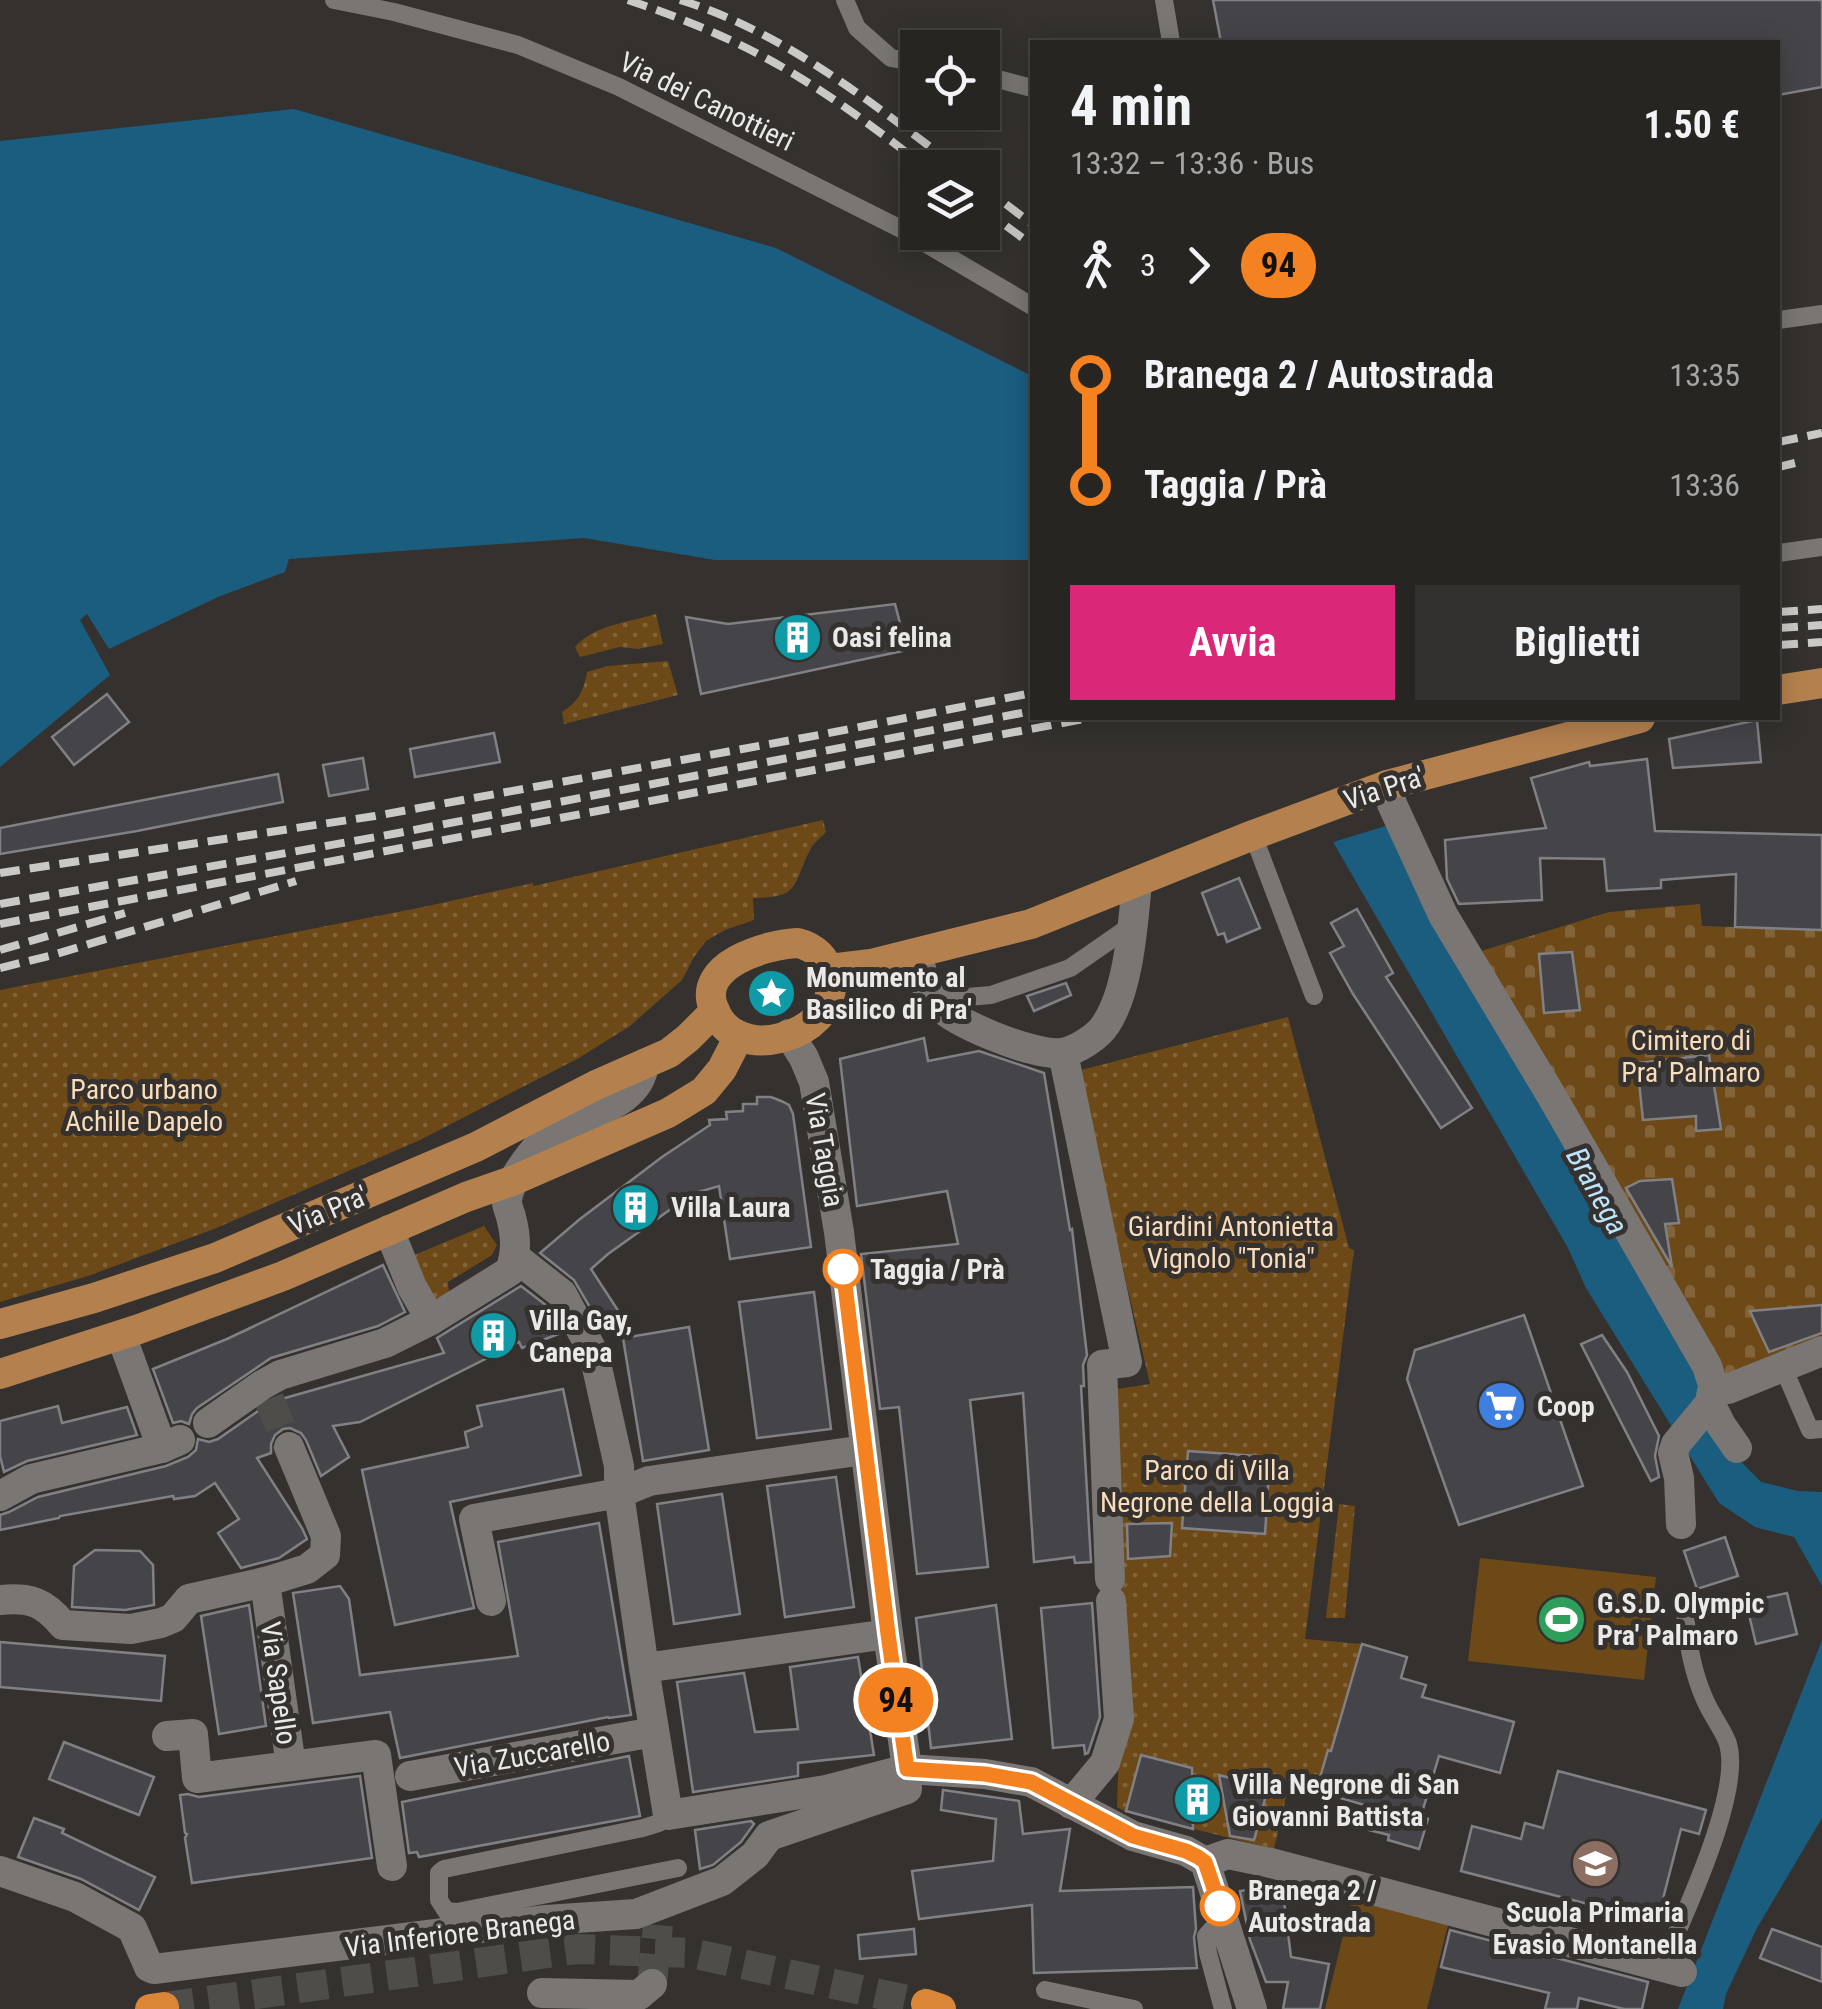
<!DOCTYPE html>
<html lang="it">
<meta charset="utf-8">
<style>
:root{--surface:#272522;--page:#33312f;--text:#f1f3f6;--muted:#a4a5a5;--line:#434240;--accent:#db2777}
body{margin:0;font-family:"Roboto Condensed",sans-serif;background:var(--page);color:var(--text);height:100vh;display:flex;flex-direction:column;font-size:38px;white-space:nowrap}
*{box-sizing:border-box;margin:0}
p{font-size:32px;color:var(--muted)}
.icon{flex:none;width:55px;height:55px;fill:none;stroke:currentColor;stroke-width:2;stroke-linecap:round;stroke-linejoin:round}
.map{position:relative;flex:1;overflow:hidden}
.drawer{position:absolute;left:1030px;top:40px;width:750px;height:680px;display:flex;flex-direction:column;background:var(--surface);border-radius:0px;box-shadow:0 5px 25px #0003,0 0 0 2px var(--line)}
.drawer>*{flex:none}
.badge{padding:0 20px;border-radius:32px;font-size:35px;line-height:65px}
.buttons{position:absolute;left:900px;top:30px;display:grid;gap:20px}
.buttons a{display:grid;place-items:center;width:100px;height:100px;border-radius:0px;background:var(--surface);box-shadow:0 5px 25px #0003,0 0 0 2px var(--line);font-size:50px}
.map>.badge{position:absolute;translate:-50% -50%;box-shadow:0 0 0 5px #fff}
.legs{display:flex;align-items:center;gap:15px;height:110px;padding:0 40px;font-size:32px}
.legs p{margin-inline-start:auto}
.overview{display:flex;align-items:center;justify-content:space-between;height:170px;padding:0 40px}
h1{font-size:55px;font-weight:700;line-height:75px}
.primary-button{display:flex;gap:20px;margin-top:auto;padding:20px 40px}
.primary-button a{flex:1;height:115px;border-radius:0px;background:var(--accent);color:#fff;font-size:40px;font-weight:700;line-height:115px;text-align:center}
.primary-button a+a{background:var(--page);color:var(--text)}
ul{padding:0 40px;list-style:none}
li{display:flex;align-items:center;gap:35px;height:110px;font-size:38px}
li i{display:grid;place-items:center;width:15px;height:100%;margin:0 12px;background:currentColor}
li i::after{content:'';width:25px;height:25px;margin:-12px;border:8px solid;border-radius:50%;background:var(--surface)}
li p{margin-inline-start:auto}
li:first-child i{background:linear-gradient(#0000 50%,currentColor 0)}
li:last-child i{background:linear-gradient(currentColor 50%,#0000 0)}
.map>svg:first-child{display:block}
.green{fill:url(#green-dots)}
.cemetery{fill:url(#cemetery-stones)}
.pitch{fill:#6d4918}
.water{fill:#1b5d7e}
.building{fill:#454549;stroke:#818185;stroke-width:2.5}
.lines{fill:none;stroke-linecap:round;stroke-linejoin:round}
.street-tunnel{stroke:#4f4d4a;stroke-width:30;stroke-dasharray:30 15;stroke-linecap:butt}
.highway-tunnel{stroke:#4f4d4a;stroke-width:30;stroke-dasharray:30 15;stroke-linecap:butt}
.lane{stroke:#797673;stroke-width:18}
.street{stroke:#797673;stroke-width:30}
.primary{stroke:#b4804e;stroke-width:30}
.highway{stroke:#db8636;stroke-width:30}
.rail{stroke:#cbc9c7;stroke-width:8;stroke-dasharray:20 10;stroke-linecap:butt}
.line-1-casing{stroke:#fff;stroke-width:22}
.line-1{stroke:#f58220;stroke-width:15}
.stop-1-dot{fill:#fff;stroke:#f58220;stroke-width:5}
.labels{text-anchor:middle;stroke-width:10;stroke-linejoin:round;paint-order:stroke}
.street-label{font-size:28px;fill:#ebe9e7;stroke:#34312e}
.poi-label{font-size:28px;font-weight:bold;fill:#ebe9e7;stroke:#34312e;text-anchor:start}
.park-label{font-size:28px;fill:#f8dcbb;stroke:#34312e}
.stop-label{font-size:28px;font-weight:bold;fill:#ebe9e7;stroke:#34312e;text-anchor:start}
.water-label{font-size:30px;font-style:italic;fill:#bce4fc;stroke:#34312e}
</style>
<div class="map">
<svg width="1822" height="2009" viewBox="0 0 1822 2009">
<defs>
<pattern id="green-dots" width="8" height="8" patternUnits="userSpaceOnUse" patternTransform="scale(2.5)"><rect width="8" height="8" fill="#6d4918"/><path d="M2 2h.1M6 6h.1" fill="none" stroke="#82633a" stroke-width="1.8" stroke-linecap="round"/></pattern>
<pattern id="cemetery-stones" width="16" height="16" patternUnits="userSpaceOnUse" patternTransform="scale(2.5)"><rect width="16" height="16" fill="#6d4918"/><path d="M2 7V4a2 2 0 0 1 4 0v3zM10 15v-3a2 2 0 0 1 4 0v3z" fill="#82633a"/></pattern>
</defs>
<rect width="100%" height="100%" fill="#34312e"/>
<g class="green">
<path d="M 656,614 L 663,644 L 638,649 L 620,647 L 580,657 L 575,647 C 594,625 629,622 656,614 Z"/>
<path d="M 668,661 L 678,695 L 564,724 L 562,712 C 578,702 584,691 587,672 L 608,666 Z"/>
<path d="M 823,820 L 826,832 C 821,838 813,843 810,850 C 792,885 801,898 753,898 L 754,920 L 725,930 L 706,941 L 694,957 L 682,980 L 630,1026 L 579,1058 L 420,1140 L 214,1229 L 88,1276 L 0,1302 L 0,990 L 423,907 L 533,883 L 533,886 L 538,885 Z"/>
<polygon points="1288,1017 1349,1248 1354,1250 1305,1639 1362,1644 1331,1751 1317,1791 1289,1784 1274,1849 1126,1812 1117,1807 1119,1751 1110,1390 1150,1384 1077,1071"/>
<polygon points="484,1226 497,1245 492,1255 448,1282 449,1293 437,1303 412,1256"/>
<polygon points="1339,1504 1355,1506 1345,1618 1326,1618"/>
</g>
<polygon class="cemetery" points="1700,904 1702,926 1822,930 1822,1344 1728,1382 1481,951 1609,912"/>
<g class="pitch">
<polygon points="1480,1558 1656,1577 1644,1680 1468,1661"/>
<polygon points="1352,1899 1448,1925 1427,2009 1325,2009"/>
</g>
<g class="water">
<polygon points="294,109 776,248 1032,376 1032,560 715,560 584,538 289,559 285,572 218,597 109,649 87,614 80,620 110,675 0,767 0,141"/>
<polygon points="1389,825 1695,1366 1699,1404 1715,1435 1761,1482 1798,1491 1822,1492 1822,1586 1794,1537 1755,1527 1719,1503 1586,1288 1568,1248 1333,842"/>
<polygon points="1822,1640 1822,1818 1757,1928 1726,1994 1723,2009 1678,2009"/>
</g>
<g class="building">
<polygon points="1213,0 1822,0 1822,87 1778,95 1778,42 1221,42"/>
<polygon points="895,604 907,650 701,694 686,617 728,624"/>
<polygon points="107,694 129,722 74,765 52,737"/>
<polygon points="1757,720 1761,762 1673,768 1669,739"/>
<polygon points="494,733 500,762 415,777 410,749"/>
<polygon points="363,758 368,789 329,796 323,765"/>
<polygon points="1647,759 1655,831 1822,835 1822,930 1735,927 1736,874 1661,880 1661,888 1607,891 1604,859 1540,858 1542,900 1459,904 1447,879 1445,840 1546,828 1531,778 1589,762 1590,766"/>
<polygon points="278,774 283,802 137,831 0,854 0,828"/>
<polygon points="1239,878 1260,928 1227,942 1224,933 1218,935 1202,893"/>
<polygon points="1357,909 1393,973 1386,977 1472,1108 1441,1128 1353,994 1330,953 1344,946 1331,923"/>
<polygon points="1572,952 1580,1010 1544,1013 1539,954"/>
<polygon points="1066,983 1071,995 1034,1011 1027,996"/>
<polygon points="924,1038 928,1061 979,1051 1044,1073 1070,1230 1072,1229 1087,1355 1083,1365 1084,1386 1081,1386 1091,1562 1075,1563 1074,1557 1034,1562 1023,1393 970,1400 988,1567 917,1574 899,1407 880,1409 861,1254 958,1244 947,1191 857,1206 840,1059"/>
<polygon points="1709,1055 1721,1129 1696,1131 1696,1116 1643,1120 1637,1063"/>
<polygon points="757,1097 771,1097 781,1101 789,1105 793,1114 811,1247 730,1259 719,1186 692,1194 608,1254 591,1269 619,1312 598,1321 574,1280 540,1253 580,1219 662,1157 710,1125 709,1120 727,1119 726,1112 743,1111 743,1104 757,1104"/>
<polygon points="1672,1179 1679,1223 1665,1224 1672,1267 1626,1188 1640,1181"/>
<polygon points="383,1265 405,1312 378,1326 271,1358 197,1408 192,1414 189,1424 181,1421 173,1423 153,1369 227,1339"/>
<polygon points="521,1286 547,1306 561,1333 522,1348 519,1342 360,1422 333,1426 349,1457 321,1476 306,1440 301,1433 290,1428 283,1429 275,1435 271,1444 271,1453 257,1458 302,1528 307,1539 279,1558 241,1568 218,1533 239,1519 215,1483 195,1496 174,1499 173,1496 60,1516 59,1518 0,1530 0,1515 9,1512 38,1497 166,1466 188,1457 196,1450 198,1439 209,1442 218,1439 271,1402 444,1353 437,1338"/>
<polygon points="814,1292 831,1429 757,1438 739,1302"/>
<polygon points="1822,1305 1822,1333 1769,1352 1750,1311"/>
<polygon points="1524,1315 1583,1486 1459,1525 1407,1379 1415,1350"/>
<polygon points="689,1327 709,1450 643,1461 623,1338"/>
<polygon points="1602,1335 1627,1372 1659,1436 1655,1456 1659,1477 1651,1481 1581,1344"/>
<polygon points="563,1389 581,1475 450,1502 474,1608 395,1625 362,1470 468,1447 465,1432 482,1426 477,1406"/>
<polygon points="58,1406 62,1423 127,1407 137,1435 27,1461 4,1472 0,1456 0,1421"/>
<polygon points="1188,1451 1270,1457 1265,1534 1182,1528"/>
<polygon points="836,1477 854,1607 785,1617 767,1486"/>
<polygon points="722,1494 740,1614 674,1624 657,1504"/>
<polygon points="599,1523 631,1715 609,1718 608,1717 400,1758 390,1712 313,1723 293,1593 340,1586 349,1599 360,1675 518,1656 498,1542"/>
<polygon points="1172,1523 1170,1556 1128,1559 1127,1524"/>
<polygon points="1725,1537 1738,1576 1697,1589 1684,1551"/>
<polygon points="95,1550 140,1551 153,1565 154,1605 125,1610 72,1607 74,1566"/>
<polygon points="1787,1593 1797,1634 1756,1644 1746,1602"/>
<polygon points="1092,1603 1100,1717 1088,1753 1085,1754 1084,1745 1053,1748 1041,1608"/>
<polygon points="249,1605 266,1726 219,1734 201,1616"/>
<polygon points="996,1605 1012,1739 931,1748 916,1618"/>
<polygon points="0,1642 165,1656 161,1701 0,1687"/>
<polygon points="1362,1644 1407,1657 1401,1678 1426,1685 1422,1697 1514,1722 1500,1773 1439,1756 1421,1816 1428,1819 1419,1849 1388,1840 1389,1835 1369,1830 1375,1808 1316,1791 1328,1750 1331,1751"/>
<polygon points="858,1657 874,1755 798,1763 798,1776 693,1792 677,1682 744,1673 755,1732 798,1729 790,1667"/>
<polygon points="64,1742 154,1777 139,1815 49,1779"/>
<polygon points="1141,1755 1192,1768 1193,1829 1126,1811"/>
<polygon points="629,1756 640,1816 419,1857 417,1852 409,1853 402,1802"/>
<polygon points="1558,1771 1706,1810 1699,1834 1681,1829 1657,1922 1461,1871 1472,1826 1521,1839 1525,1823 1543,1828"/>
<polygon points="1219,1775 1268,1788 1254,1840 1230,1836"/>
<polygon points="360,1776 372,1858 192,1883 185,1838 187,1834 185,1833 180,1795 188,1794 199,1797"/>
<polygon points="943,1790 1019,1801 1023,1834 1070,1829 1060,1891 1193,1887 1196,1929 1194,1937 1197,1968 1034,1973 1032,1905 919,1919 912,1871 993,1861 996,1819 941,1810"/>
<polygon points="34,1818 64,1829 62,1833 155,1877 139,1910 81,1879 18,1857"/>
<polygon points="751,1821 754,1824 741,1842 713,1865 700,1869 695,1830"/>
<polygon points="1282,1885 1291,1957 1329,1964 1320,2009 1283,2009 1288,1982 1266,1982 1250,1940 1240,1891"/>
<polygon points="914,1929 916,1954 860,1959 858,1935"/>
<polygon points="1772,1929 1822,1947 1822,1982 1760,1958"/>
<polygon points="1450,1930 1648,1982 1642,2009 1624,2009 1579,1998 1577,2009 1545,2009 1549,1993 1441,1967"/>
</g>
<g class="lines">
<g class="street-tunnel">
<polyline points="269,1399 289,1447"/>
<polyline points="652,1984 658,1925"/>
</g>
<polyline class="highway-tunnel" points="164,2007 577,1949 691,1953 926,2004"/>
<g class="lane">
<polyline points="334,0 394,12 518,45 619,87 901,229 1032,306"/>
<polyline points="845,0 857,28 891,58 918,63"/>
<polyline points="1164,0 1171,42"/>
<polyline points="982,75 1032,88"/>
<polyline points="1778,320 1822,314"/>
<polyline points="1778,553 1822,547"/>
<polyline points="1253,835 1314,996"/>
<polyline points="932,1000 991,995 1070,968 1132,925"/>
<polyline points="1783,1367 1810,1430 1822,1429"/>
<polyline points="668,1815 659,1823 643,1828 444,1869 439,1873 439,1900 446,1911 457,1912 678,1868"/>
<polyline points="1223,1917 1206,1936 1208,1953 1223,2009"/>
<path d="M 1663,1965 C 1683,1916 1745,1789 1727,1741 C 1721,1727 1711,1714 1705,1700 C 1693,1673 1687,1641 1685,1611"/>
<polyline points="1045,1990 1134,2009"/>
</g>
<g class="street">
<polyline points="1387,785 1392,804 1443,915 1551,1095 1707,1366 1713,1385 1710,1403 1721,1425 1737,1448"/>
<path d="M 917,953 C 921,967 924,985 931,997 C 944,1021 1036,1057 1062,1053 C 1077,1050 1098,1037 1106,1024 C 1129,989 1133,924 1137,882"/>
<polyline points="1063,1053 1127,1362 1102,1365 1110,1579"/>
<polyline points="389,1230 412,1287 431,1320"/>
<polyline points="515,1257 562,1294 594,1354 619,1466 619,1493 644,1668 668,1815 826,1790 907,1769 985,1774 1031,1782 1133,1836 1186,1851 1205,1862 1252,2009"/>
<polyline points="121,1335 162,1448"/>
<polyline points="1713,1385 1728,1389 1822,1351"/>
<path d="M 208,1423 L 262,1385 L 280,1375 L 385,1343 L 431,1320 L 510,1271 C 517,1251 516,1236 511,1217 C 510,1212 507,1207 507,1202 C 507,1184 530,1154 542,1142 C 571,1114 639,1111 644,1064"/>
<polyline points="0,1496 31,1479 162,1448 180,1440"/>
<polyline points="1681,1524 1679,1478 1673,1453 1676,1444 1710,1403"/>
<polyline points="265,1582 291,1766 376,1755 392,1866"/>
<path d="M 0,1600 C 30,1597 44,1602 63,1625 L 131,1629 L 161,1623 L 173,1618 L 189,1599 L 265,1582 L 307,1569 L 325,1555 L 326,1536 L 289,1447"/>
<polyline points="491,1601 474,1519 619,1493 649,1481 864,1450"/>
<polyline points="644,1668 888,1634"/>
<polyline points="167,1736 193,1734 197,1778 291,1766"/>
<polyline points="410,1776 654,1732"/>
<polyline points="1071,1804 1105,1763 1119,1719 1111,1601"/>
<polyline points="1205,1862 1228,1854 1271,1863 1682,1972"/>
<polyline points="0,1871 75,1897 132,1928 149,1967 154,1969 546,1920 636,1914 722,1881 755,1855 769,1836 907,1789 907,1769 888,1634 839,1232 814,1082 804,1058 789,1034"/>
<polyline points="542,1993 639,1995 652,1984"/>
</g>
<g class="primary">
<polyline points="1778,690 1822,683"/>
<path d="M 798,943 C 832,951 842,992 818,1017 C 800,1036 764,1047 740,1036 C 727,1031 719,1022 714,1009 C 695,965 767,944 798,943 Z"/>
<polyline points="829,969 871,964 1031,924 1253,835 1387,785 1640,718"/>
<polyline points="0,1324 94,1298 215,1258 476,1147 596,1085 669,1053 688,1038 715,1011"/>
<polyline points="0,1374 139,1329 283,1276 466,1197 512,1181 668,1113 704,1091 722,1069 739,1036"/>
</g>
<g class="highway">
<polyline points="926,2004 941,2009"/>
<polyline points="150,2009 164,2007"/>
</g>
<g class="rail">
<path d="M 628,0 C 688,20 748,45 802,79 C 846,106 886,137 927,168"/>
<path d="M 680,0 C 784,32 872,103 958,168"/>
<polyline points="982,186 1032,224"/>
<polyline points="982,208 1032,245"/>
<polyline points="1778,442 1822,433"/>
<polyline points="1778,467 1795,463"/>
<polyline points="1778,612 1822,609"/>
<polyline points="1778,628 1822,625"/>
<polyline points="1778,645 1822,642"/>
<polyline points="0,873 375,816 819,735 1032,693"/>
<polyline points="0,904 393,834 1032,711"/>
<polyline points="0,924 1089,718"/>
<polyline points="0,950 125,913"/>
<polyline points="0,968 53,955 296,881"/>
</g>
</g>
<g class="lines">
<defs>
<polyline id="line-1" points="843,1269 888,1634 907,1769 985,1774 1031,1782 1133,1836 1186,1851 1198,1857 1205,1862 1220,1906"/>
</defs>
<use href="#line-1" class="line-1-casing"/>
<use href="#line-1" class="line-1"/>
</g>
<defs>
<symbol id="building-disc" viewBox="-11 -11 22 22"><circle r="9.5" fill="#0f9aa8" stroke="#34312e"/><path d="M-4-6H4V6H1V3H-1V6H-4ZM-2.5-4.3h1.7v1.8h-1.7ZM.8-4.3h1.7v1.8H.8ZM-2.5-1h1.7V.8h-1.7ZM.8-1h1.7V.8H.8Z" fill="#fff"/></symbol>
<symbol id="sight-disc" viewBox="-11 -11 22 22"><circle r="9.5" fill="#0f9aa8" stroke="#34312e"/><path d="M0-6L1.8-2.2L6-1.7L2.9 1.2L3.7 5.4L0 3.3L-3.7 5.4L-2.9 1.2L-6-1.7L-1.8-2.2Z" fill="#fff"/></symbol>
<symbol id="supermarket-disc" viewBox="-11 -11 22 22"><circle r="9.5" fill="#3f7fe0" stroke="#34312e"/><path d="M-6-5.5h2.5l.6 2H6L4.5 2H-2.5L-4.4-4H-6ZM-1.5 3.2a1.3 1.3 0 1 0 .1 0ZM3 3.2a1.3 1.3 0 1 0 .1 0Z" fill="#fff"/></symbol>
<symbol id="stadium-disc" viewBox="-11 -11 22 22"><circle r="9.5" fill="#2e9e5b" stroke="#34312e"/><path d="M0-5a6.5 5 0 1 0 0 10a6.5 5 0 1 0 0-10ZM-3.5-1.8h7v3.6h-7Z" fill="#fff"/></symbol>
<symbol id="school-disc" viewBox="-11 -11 22 22"><circle r="9.5" fill="#8d6e63" stroke="#34312e"/><path d="M0-5L7-2L0 1L-7-2ZM-4 1L0 2.5L4 1V4Q0 6-4 4Z" fill="#fff"/></symbol>
</defs>
<g fill-rule="evenodd">
<use href="#building-disc" x="770" y="610" width="55" height="55"/>
<use href="#sight-disc" x="744" y="966" width="55" height="55"/>
<use href="#building-disc" x="608" y="1180" width="55" height="55"/>
<use href="#building-disc" x="466" y="1308" width="55" height="55"/>
<use href="#supermarket-disc" x="1474" y="1378" width="55" height="55"/>
<use href="#stadium-disc" x="1534" y="1592" width="55" height="55"/>
<use href="#building-disc" x="1170" y="1772" width="55" height="55"/>
<use href="#school-disc" x="1568" y="1836" width="55" height="55"/>
</g>
<g class="stop-1-dot">
<circle cx="843" cy="1269" r="18"/>
<circle cx="1220" cy="1906" r="18"/>
</g>
<g class="labels">
<g class="street-label">
<text transform="translate(707 101) rotate(26)" y="10">Via dei Canottieri</text>
<text transform="translate(1384 788) rotate(-18)" y="10">Via Pra'</text>
<text transform="translate(825 1150) rotate(80)" y="10">Via Taggia</text>
<text transform="translate(328 1210) rotate(-23)" y="10">Via Pra'</text>
<text transform="translate(279 1683) rotate(82)" y="10">Via Sapello</text>
<text transform="translate(532 1754) rotate(-10)" y="10">Via Zuccarello</text>
<text transform="translate(460 1933) rotate(-7)" y="10">Via Inferiore Branega</text>
</g>
<g class="poi-label">
<text x="832" y="647">Oasi felina</text>
<text x="806" y="987">Monumento al<tspan x="806" dy="32">Basilico di Pra'</tspan></text>
<text x="671" y="1217">Villa Laura</text>
<text x="529" y="1330">Villa Gay,<tspan x="529" dy="32">Canepa</tspan></text>
<text x="1537" y="1416">Coop</text>
<text x="1597" y="1613">G.S.D. Olympic<tspan x="1597" dy="32">Pra' Palmaro</tspan></text>
<text x="1232" y="1794">Villa Negrone di San<tspan x="1232" dy="32">Giovanni Battista</tspan></text>
<text x="1595" y="1922" text-anchor="middle">Scuola Primaria<tspan x="1595" dy="32">Evasio Montanella</tspan></text>
</g>
<g class="park-label">
<text x="1691" y="1050">Cimitero di<tspan x="1691" dy="32">Pra' Palmaro</tspan></text>
<text x="144" y="1099">Parco urbano<tspan x="144" dy="32">Achille Dapelo</tspan></text>
<text x="1231" y="1236">Giardini Antonietta<tspan x="1231" dy="32">Vignolo "Tonia"</tspan></text>
<text x="1217" y="1480">Parco di Villa<tspan x="1217" dy="32">Negrone della Loggia</tspan></text>
</g>
<g class="stop-label">
<text x="870" y="1279">Taggia / Prà</text>
<text x="1248" y="1900">Branega 2 /<tspan x="1248" dy="32">Autostrada</tspan></text>
</g>
<g class="water-label">
<text transform="translate(1597 1191) rotate(61)" y="10">Branega</text>
</g>
</g>
</svg>
<div class="buttons">
<a><svg class="icon" aria-label="locate" viewBox="0 0 24 24"><circle cx="12" cy="12" r="6"/><path d="M12 2v4M12 18v4M2 12h4M18 12h4"/></svg></a>
<a><svg class="icon" aria-label="layers" viewBox="0 0 24 24"><path d="M12 4l9 5-9 5-9-5zM3 14l9 5 9-5"/></svg></a>
</div>
<b class="badge" style="left:896px;top:1700px;background:#f58220;color:#111">94</b>
<section class="drawer">
<div class="overview"><div><h1>4 min</h1><p>13:32 – 13:36 · Bus</p></div><b>1.50 €</b></div>
<div class="legs"><svg class="icon" aria-label="walk" viewBox="0 0 24 24"><circle cx="13" cy="4" r="2"/><path d="M13 8l-2 6 4 7M11 14l-3 7M7 12l3-4h3l4 4"/></svg>3<svg class="icon" aria-label="forward" viewBox="0 0 24 24"><path d="M9 5l7 7-7 7"/></svg><b class="badge" style="background:#f58220;color:#111">94</b></div>
<ul>
<li><i style="color:#f58220"></i><b>Branega 2 / Autostrada</b><p>13:35</p></li>
<li><i style="color:#f58220"></i><b>Taggia / Prà</b><p>13:36</p></li>
</ul>
<div class="primary-button"><a>Avvia</a><a>Biglietti</a></div>
</section>
</div>
